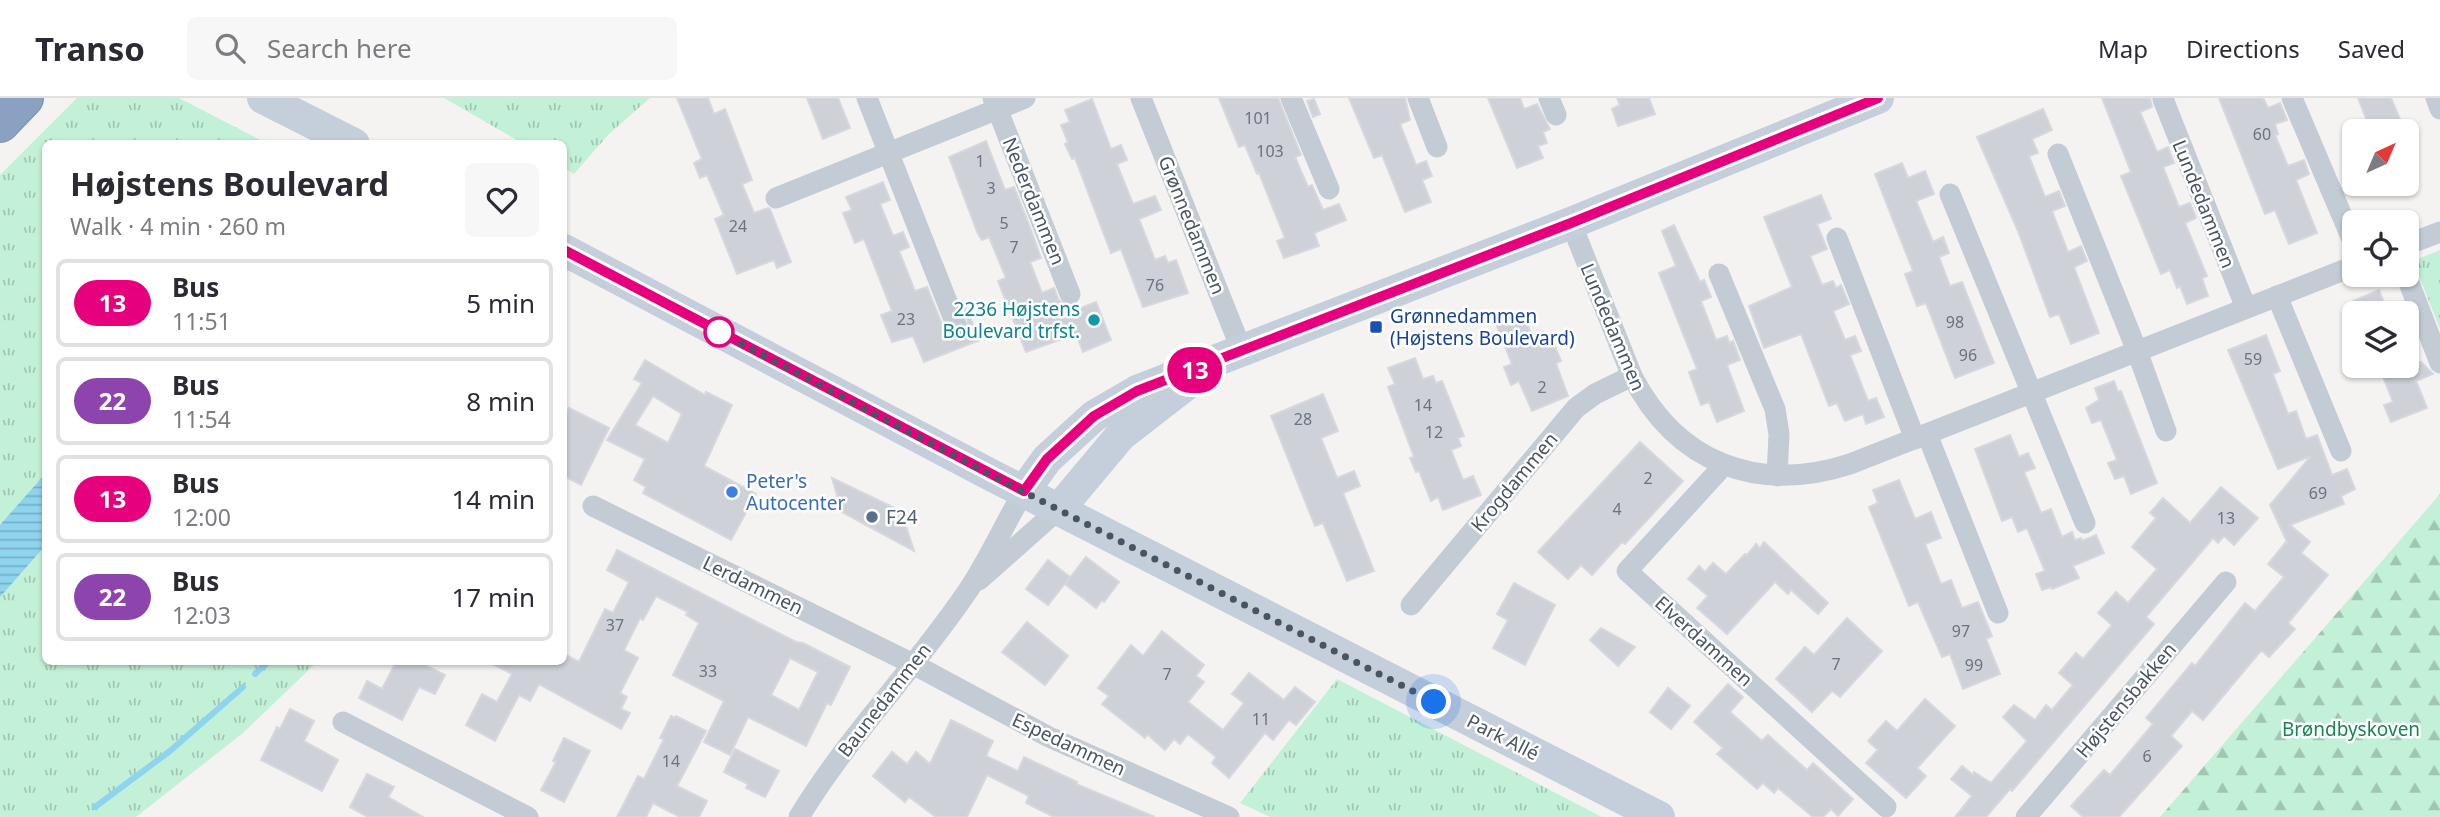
<!DOCTYPE html>
<meta charset="utf-8">
<style>
:root{--surface:#fff;--page:#f7f7f7;--text:#2b2b33;--muted:#7c7c81;--line:#e1e1e2}
body{margin:0;font-family:"Noto Sans",sans-serif;background:var(--page);color:var(--text);height:100vh;display:flex;flex-direction:column;font-size:26px;white-space:nowrap}
*{box-sizing:border-box;margin:0}
p{font-size:23px;color:var(--muted)}
.icon{flex:none;width:38px;height:38px;fill:none;stroke:currentColor;stroke-width:2;stroke-linecap:round;stroke-linejoin:round}
.map{position:relative;flex:1;overflow:hidden}
.panel{position:absolute;left:42px;top:42px;width:525px;height:525px;display:flex;flex-direction:column;background:var(--surface);border-radius:10px;box-shadow:0 2px 5px #0004}
.panel>*{flex:none}
.badge{padding:0 14px;border-radius:23px;font-size:24px;line-height:46px}
.needle{width:46px;rotate:44deg}
.fabs{position:absolute;left:2342px;top:21px;display:grid;gap:14px}
.fabs a{display:grid;place-items:center;width:77px;height:77px;border-radius:10px;background:var(--surface);box-shadow:0 2px 5px #0004;font-size:35px}
.you{position:absolute;width:35px;height:35px;margin:-18px;border:5px solid #fff;border-radius:50%;background:#1a73e8;box-shadow:0 0 0 10px #1a73e833}
.map>.badge{position:absolute;translate:-50% -50%;box-shadow:0 0 0 4px #fff}
.round{display:grid;place-items:center;flex:none;width:74px;height:74px;border-radius:10px;background:var(--page)}
.head{display:flex;align-items:center;justify-content:space-between;height:119px;padding:0 28px}
h1{font-size:33px;font-weight:700;line-height:52px}
ul{padding:0;list-style:none}
li{display:flex;align-items:center;gap:21px;height:88px;margin:0 14px 10px;padding:0 14px;border:4px solid var(--line);border-radius:10px}
li div{flex:1}
li b{display:block;font-size:26px}
li em{font-style:normal}
li .badge{min-width:77px;font-weight:700;text-align:center}
header{display:flex;align-items:center;gap:42px;box-sizing:border-box;height:98px;padding:0 35px;background:var(--surface);border-bottom:2px solid var(--line)}
header strong{font-size:33px}
nav{display:flex;gap:38px;margin-inline-start:auto;font-size:24px}
.search{width:490px;height:63px;background:var(--page);display:flex;align-items:center;gap:18px;box-sizing:border-box;padding:0 24px;border-radius:10px;color:var(--muted);font-size:26px}
.map>svg:first-child{display:block}
.forest{fill:url(#forest-firs)}
.park{fill:url(#park-tufts)}
.water{fill:url(#water-rules)}
.lines{fill:none;stroke-linecap:round;stroke-linejoin:round}
.stream{stroke:#8fd4ee;stroke-width:6}
.building{fill:#ced1d8;stroke:#d6d8de;stroke-width:2;fill-rule:evenodd}
.highway-casing{stroke:#758cad;stroke-width:40}
.street{stroke:#c3ccd4;stroke-width:21}
.secondary{stroke:#c5cedb;stroke-width:32}
.highway{stroke:#8aa1c1;stroke-width:38}
.line-casing{stroke:#fff;stroke-width:16}
.line{stroke:#e6007e;stroke-width:10}
.walk{stroke:#495461;stroke-width:7;stroke-dasharray:0 12.6}
.culture-dot{fill:#0f9aa8;stroke:#fff;stroke-width:2.5}
.transit-dot{fill:#1a4fb4;stroke:#fff;stroke-width:2.5}
.stop-dot{fill:#fff;stroke:#e6007e;stroke-width:3.5}
.shop-dot{fill:#3f7fe0;stroke:#fff;stroke-width:2.5}
.service-dot{fill:#5c6f8a;stroke:#fff;stroke-width:2.5}
.labels{text-anchor:middle;stroke-width:5;stroke-linejoin:round;paint-order:stroke}
.number-label{font-size:16px;fill:#6a737f}
.street-label{font-size:19px;fill:#495461;stroke:#fff}
.culture-label{font-size:19px;fill:#0d838f;stroke:#fff;text-anchor:end}
.transit-label{font-size:19px;fill:#164399;stroke:#fff;text-anchor:start}
.shop-label{font-size:19px;fill:#366cbe;stroke:#fff;text-anchor:start}
.service-label{font-size:19px;fill:#4e5e75;stroke:#fff;text-anchor:start}
.park-label{font-size:19px;fill:#168656;stroke:#fff}
</style>
<header>
<strong>Transo</strong>
<div class="search"><svg class="icon" aria-label="search" viewBox="0 0 24 24"><circle cx="10" cy="10" r="6"/><path d="M15 15l6 6"/></svg>Search here</div>
<nav><a>Map</a><a>Directions</a><a>Saved</a></nav>
</header>
<div class="map">
<svg width="2440" height="719" viewBox="0 0 2440 719">
<defs>
<pattern id="forest-firs" width="22" height="20" patternUnits="userSpaceOnUse" patternTransform="scale(1.75)"><rect width="22" height="20" fill="#c2f1d7"/><path d="M5 1l3.5 6h-7zM16 11l3.5 6h-7z" fill="#a0c6b2"/></pattern>
<pattern id="park-tufts" width="24" height="20" patternUnits="userSpaceOnUse" patternTransform="scale(1.75)"><rect width="24" height="20" fill="#c2f1d7"/><path d="M3 7l-1-3M5 7V3M7 7l1-3M15 17l-1-3M17 17v-4M19 17l1-3" fill="none" stroke="#a0c6b2"/></pattern>
<pattern id="water-rules" width="6" height="5" patternUnits="userSpaceOnUse" patternTransform="scale(1.75)"><rect width="6" height="5" fill="#8fd4ee"/><path d="M0 2.5h6" fill="none" stroke="#77afc4"/></pattern>
</defs>
<rect width="100%" height="100%" fill="#f5f3f2"/>
<polygon class="forest" points="2440,396 2440,719 2160,719"/>
<g class="park">
<polygon points="77,0 179,0 266,45 46,46 46,564 317,564 243,635 136,719 0,719 0,77"/>
<polygon points="444,0 650,0 608,37 574,76 564,70 564,46 522,45"/>
<polygon points="2440,152 2440,231 2413,163"/>
<polygon points="1337,581 1602,719 1270,719 1240,705"/>
</g>
<polygon class="water" points="45,376 45,448 0,499 0,427"/>
<g class="lines">
<g class="stream">
<polyline points="255,576 268,564"/>
<polyline points="95,709 170,653 243,589"/>
</g>
</g>
<g class="building">
<polygon points="677,0 708,0 714,16 725,11 752,82 742,86 754,115 768,110 770,111 791,164 777,170 774,162 737,176 715,121 724,117 707,77 700,80 694,65 702,61"/>
<polygon points="807,0 838,0 850,30 823,41"/>
<polygon points="1219,0 1278,0 1301,57 1295,59 1308,89 1312,87 1323,112 1339,106 1346,122 1314,135 1319,148 1284,160 1277,143 1285,140 1259,75 1257,76 1245,47 1239,49"/>
<polygon points="1349,0 1405,0 1410,22 1400,26 1416,67 1426,63 1432,78 1422,82 1431,104 1405,114 1382,57 1374,60"/>
<polygon points="1488,0 1520,0 1524,11 1537,6 1550,31 1543,34 1547,45 1538,48 1543,60 1517,70"/>
<polygon points="1617,0 1649,0 1655,16 1618,28 1612,11 1620,7"/>
<polygon points="2102,0 2150,0 2152,9 2140,14 2157,54 2168,49 2174,65 2163,69 2179,109 2190,105 2196,120 2185,125 2207,178 2202,180 2208,198 2187,206 2180,188 2177,190 2170,172 2161,176 2121,78 2131,74"/>
<polygon points="2219,0 2263,0 2268,10 2280,5 2287,22 2275,26 2278,36 2275,37 2288,68 2304,62 2309,76 2296,82 2317,135 2289,146 2275,112 2265,116"/>
<polygon points="2358,0 2391,0 2405,33 2371,33"/>
<polygon points="1092,1 1111,51 1121,47 1127,62 1117,66 1133,106 1155,98 1161,112 1139,121 1155,162 1165,158 1168,165 1176,162 1188,195 1143,209 1121,151 1111,155 1075,60 1072,61 1065,46 1068,44 1061,27 1070,24 1065,12"/>
<polygon points="1314,1 1320,16 1313,19 1307,3"/>
<polygon points="2043,11 2052,32 2032,41 2038,55 2029,58 2045,99 2059,93 2065,108 2052,113 2068,154 2081,148 2087,163 2074,169 2099,235 2071,246 2059,216 2050,219 2018,133 1977,39"/>
<polygon points="986,43 1005,92 1014,89 1028,124 1041,160 1030,164 1042,195 1054,190 1058,201 1068,209 1070,214 1096,204 1111,242 1083,254 1076,236 1026,254 998,183 1006,180 989,139 982,142 978,136 949,59"/>
<polygon points="1902,65 1908,80 1925,73 1934,96 1916,103 1933,144 1943,139 1949,155 1939,159 1950,188 1962,184 1994,265 1955,280 1926,205 1917,208 1905,176 1913,173 1875,76"/>
<polygon points="883,84 890,102 880,106 893,138 903,134 909,149 899,153 915,193 927,189 945,234 954,242 962,241 970,232 962,202 980,242 924,264 913,238 892,244 881,217 892,213 864,141 855,145 843,115 852,112 846,99"/>
<polygon points="1821,97 1831,121 1817,126 1827,151 1810,158 1822,187 1833,183 1836,190 1841,187 1849,206 1833,213 1845,242 1855,238 1861,253 1850,257 1868,303 1876,300 1884,319 1866,326 1863,316 1845,323 1837,305 1829,308 1801,236 1764,250 1749,208 1792,189 1764,119"/>
<polygon points="1674,127 1700,184 1704,182 1711,199 1701,203 1716,242 1727,238 1729,245 1733,243 1740,262 1727,267 1744,313 1717,324 1709,304 1701,307 1689,274 1697,271 1659,175 1676,168 1662,133"/>
<polygon points="2379,192 2388,215 2358,215 2353,203"/>
<polygon points="1523,215 1532,238 1543,234 1546,243 1552,241 1561,263 1556,265 1568,298 1532,313 1519,283 1511,287 1504,269 1512,266 1496,226"/>
<polygon points="2266,237 2280,273 2273,276 2288,316 2296,313 2306,341 2317,337 2332,377 2347,371 2355,391 2341,398 2344,406 2290,427 2310,444 2301,455 2328,477 2288,525 2295,531 2269,559 2262,553 2259,555 2203,622 2192,613 2171,638 2182,648 2119,719 2083,719 2071,708 2104,672 2110,677 2153,626 2146,620 2192,565 2195,568 2245,505 2255,513 2284,479 2268,466 2286,444 2288,446 2270,407 2311,358 2278,371 2228,252"/>
<polygon points="1415,260 1423,281 1433,278 1436,285 1442,283 1464,338 1458,340 1461,348 1451,352 1463,382 1473,378 1481,397 1443,412 1438,399 1431,403 1419,373 1416,374 1410,360 1414,359 1388,289 1395,286 1388,270"/>
<path d="M 645,262 L 705,297 L 706,294 L 732,307 L 704,368 L 756,396 L 731,442 L 643,395 L 646,389 L 634,382 L 645,361 L 607,342 L 642,285 L 634,281 ZM 653,298 L 682,316 L 668,345 L 635,327 Z"/>
<polygon points="2421,264 2433,276 2416,283 2427,310 2391,324 2384,307 2393,304 2379,268 2410,268"/>
<polygon points="2114,283 2118,294 2121,293 2157,385 2131,396 2124,378 2115,381 2108,365 2117,362 2101,322 2092,325 2086,310 2099,302 2095,290"/>
<polygon points="1323,296 1338,333 1321,340 1337,380 1354,373 1360,388 1343,395 1374,473 1347,483 1323,425 1315,428 1271,318"/>
<polygon points="569,310 609,330 581,387 564,378 564,321"/>
<polygon points="2010,337 2019,359 2028,355 2035,370 2024,374 2041,415 2051,411 2062,439 2072,434 2075,442 2081,440 2082,443 2096,437 2104,455 2073,468 2079,480 2052,491 2051,489 2042,492 2036,476 2045,473 2027,430 2018,434 2012,419 2002,423 1975,351"/>
<polygon points="1640,344 1683,383 1625,446 1622,444 1592,477 1581,467 1568,481 1538,454"/>
<polygon points="832,380 901,413 914,453 842,414"/>
<polygon points="1899,382 1915,421 1931,414 1941,440 1925,446 1941,486 1951,482 1962,510 1978,504 1992,538 1986,541 2000,576 1963,591 1950,556 1942,559 1918,504 1909,508 1869,409 1878,405 1873,392"/>
<polygon points="2221,389 2258,420 2234,447 2224,438 2218,445 2213,440 2146,519 2154,526 2012,693 2010,691 1986,719 1955,719 1972,698 1951,681 1962,668 1973,677 1974,674 1991,685 2027,643 2003,619 2014,607 2035,622 2046,607 2052,612 2073,587 2059,575 2076,555 2083,561 2112,527 2098,515 2116,494 2128,505 2157,471 2132,449 2156,420 2150,415 2163,400 2190,425"/>
<polygon points="1764,444 1828,505 1818,516 1791,492 1788,496 1775,484 1727,536 1697,510 1708,498 1688,481 1699,468 1705,474 1713,465 1726,476 1745,456 1747,457 1756,446 1760,450"/>
<path d="M 617,452 L 796,544 L 803,545 L 850,569 L 831,607 L 827,605 L 806,648 L 748,619 L 730,657 L 704,644 L 724,603 L 673,577 L 699,525 L 686,517 L 688,514 L 656,498 L 643,522 L 640,520 L 624,552 L 638,560 L 620,595 L 627,599 L 621,611 L 630,615 L 621,631 L 539,586 L 530,603 L 519,597 L 495,643 L 466,627 L 482,596 L 497,604 L 512,576 L 489,564 L 564,564 L 564,556 L 579,564 L 605,511 L 613,515 L 629,484 L 607,472 ZM 790,560 L 818,574 L 799,612 L 771,597 Z"/>
<polygon points="1086,459 1119,484 1104,504 1102,502 1096,510 1065,486"/>
<polygon points="1048,462 1070,479 1048,507 1026,491"/>
<polygon points="1514,485 1555,507 1525,567 1493,550 1508,522 1497,516"/>
<polygon points="1847,520 1882,553 1840,599 1832,593 1812,614 1776,581 1805,549 1814,557"/>
<polygon points="1027,524 1068,558 1045,587 1002,554"/>
<polygon points="1601,530 1635,549 1618,568 1590,542"/>
<polygon points="1162,533 1204,567 1196,578 1204,584 1188,604 1223,632 1244,605 1232,596 1249,575 1284,602 1295,589 1315,604 1296,627 1289,622 1273,642 1265,635 1229,680 1212,665 1216,659 1188,636 1180,646 1174,641 1165,652 1147,636 1145,640 1102,606 1109,598 1098,590 1131,547 1143,558"/>
<polygon points="396,564 419,564 445,577 435,596 419,589 402,622 359,600 367,583 382,591"/>
<polygon points="1728,586 1743,599 1730,614 1762,643 1768,637 1807,672 1813,665 1853,701 1838,718 1831,711 1823,719 1813,719 1778,690 1774,695 1763,685 1757,691 1717,656 1723,650 1694,624"/>
<polygon points="1668,590 1690,608 1671,631 1650,614"/>
<polygon points="1925,601 1955,628 1917,670 1926,678 1906,700 1866,665 1878,652 1868,643 1886,623 1897,633"/>
<polygon points="290,611 314,623 304,643 338,662 322,693 261,662 277,629 280,631"/>
<polygon points="671,618 675,620 676,618 706,633 677,688 707,703 699,719 680,719 653,705 646,719 617,719 638,678 644,681 664,641 660,640"/>
<polygon points="951,622 993,643 986,658 1018,673 1024,659 1077,684 1076,686 1155,719 1054,719 1026,705 1029,698 987,677 967,719 936,719 909,699 905,704 873,678 892,654 907,666 916,654 930,666"/>
<polygon points="564,640 590,653 564,704 541,692 556,664 553,663"/>
<polygon points="735,651 779,673 765,699 746,690 748,686 724,674"/>
<polygon points="367,676 394,689 388,699 423,719 368,719 350,709"/>
</g>
<g class="lines">
<defs>
<polyline id="highway" points="0,25 24,0"/>
</defs>
<use href="#highway" class="highway-casing"/>
<g class="street">
<polyline points="867,0 957,229"/>
<polyline points="993,0 1070,196"/>
<polyline points="1141,0 1242,253"/>
<polyline points="1291,0 1329,91"/>
<polyline points="1418,0 1437,49"/>
<polyline points="1549,0 1556,17"/>
<polyline points="2292,0 2354,146"/>
<polyline points="2436,0 2440,11"/>
<polyline points="2163,1 2246,210"/>
<polyline points="2058,56 2137,253 2166,333"/>
<polyline points="1950,96 2085,425"/>
<polyline points="776,100 1025,0"/>
<path d="M 1571,125 L 1632,278 C 1677,365 1757,396 1850,366 L 2354,168"/>
<polyline points="1837,140 1915,341"/>
<polyline points="2406,147 2440,134"/>
<polyline points="1719,176 1775,311 1779,336 1777,378"/>
<polyline points="2406,177 2440,265"/>
<polyline points="2277,198 2341,353"/>
<polyline points="1927,336 1998,515"/>
<polyline points="1724,367 1627,473 1886,709"/>
<polyline points="593,408 913,566 1049,639 1229,719"/>
<polyline points="979,482 1059,411"/>
<polyline points="1411,507 1576,310 1595,296 1632,278"/>
<polyline points="343,624 528,719"/>
<path d="M 799,719 C 848,638 916,570 969,491 C 989,461 1005,425 1024,393"/>
<polyline points="2026,719 2226,484"/>
</g>
<g class="secondary">
<polyline points="263,0 354,46"/>
<polyline points="564,152 989,376 1659,719"/>
<polyline points="1024,393 1047,361 1094,318 1137,293 1571,125 1878,0"/>
<polyline points="1059,411 1121,337 1188,285"/>
</g>
<use href="#highway" class="highway"/>
</g>
<g class="lines">
<defs>
<polyline id="line" points="564,152 1024,393 1047,361 1094,318 1137,293 1571,125 1878,0"/>
</defs>
<use href="#line" class="line-casing"/>
<use href="#line" class="line"/>
<polyline class="walk" points="719,234 989,376 1434,604"/>
</g>
<circle class="culture-dot" cx="1094" cy="222" r="7"/>
<rect class="transit-dot" x="1369" y="222" width="14" height="14" rx="3.5"/>
<circle class="stop-dot" cx="719" cy="234" r="14"/>
<circle class="shop-dot" cx="732" cy="394" r="7"/>
<circle class="service-dot" cx="872" cy="419" r="7"/>
<g class="labels">
<g class="number-label">
<text x="1258" y="26">101</text>
<text x="2262" y="42">60</text>
<text x="1270" y="59">103</text>
<text x="980" y="69">1</text>
<text x="991" y="96">3</text>
<text x="1004" y="131">5</text>
<text x="738" y="134">24</text>
<text x="1014" y="155">7</text>
<text x="1155" y="193">76</text>
<text x="906" y="227">23</text>
<text x="1955" y="230">98</text>
<text x="1968" y="263">96</text>
<text x="2253" y="267">59</text>
<text x="1542" y="295">2</text>
<text x="1423" y="313">14</text>
<text x="1303" y="327">28</text>
<text x="1434" y="340">12</text>
<text x="1648" y="386">2</text>
<text x="2318" y="401">69</text>
<text x="1617" y="417">4</text>
<text x="2226" y="426">13</text>
<text x="615" y="533">37</text>
<text x="1961" y="539">97</text>
<text x="1836" y="572">7</text>
<text x="1974" y="573">99</text>
<text x="708" y="579">33</text>
<text x="1167" y="582">7</text>
<text x="1261" y="627">11</text>
<text x="2147" y="664">6</text>
<text x="671" y="669">14</text>
</g>
<g class="street-label">
<text transform="translate(1034 103) rotate(68)" y="7">Nederdammen</text>
<text transform="translate(2204 106) rotate(68)" y="7">Lundedammen</text>
<text transform="translate(1192 127) rotate(68)" y="7">Grønnedammen</text>
<text transform="translate(1613 229) rotate(67)" y="7">Lundedammen</text>
<text transform="translate(1514 384) rotate(-50)" y="7">Krogdammen</text>
<text transform="translate(753 487) rotate(26)" y="7">Lerdammen</text>
<text transform="translate(1704 543) rotate(42)" y="7">Elverdammen</text>
<text transform="translate(884 602) rotate(-52)" y="7">Baunedammen</text>
<text transform="translate(2126 602) rotate(-50)" y="7">Højstensbakken</text>
<text transform="translate(1503 639) rotate(27)" y="7">Park Allé</text>
<text transform="translate(1069 646) rotate(25)" y="7">Espedammen</text>
</g>
<g class="culture-label">
<text x="1080" y="218">2236 Højstens<tspan x="1080" dy="22">Boulevard trfst.</tspan></text>
</g>
<g class="transit-label">
<text x="1390" y="225">Grønnedammen<tspan x="1390" dy="22">(Højstens Boulevard)</tspan></text>
</g>
<g class="shop-label">
<text x="746" y="390">Peter's<tspan x="746" dy="22">Autocenter</tspan></text>
</g>
<g class="service-label">
<text x="886" y="426">F24</text>
</g>
<g class="park-label">
<text x="2351" y="638">Brøndbyskoven</text>
</g>
</g>
</svg>
<div class="fabs">
<a><svg class="needle" viewBox="-14 -14 28 28"><path d="M0-13l5 13h-10z" fill="#e53935"/><path d="M0 13l5-13h-10z" fill="#7c7c81"/></svg></a>
<a><svg class="icon" aria-label="locate" viewBox="0 0 24 24"><circle cx="12" cy="12" r="6"/><path d="M12 2v4M12 18v4M2 12h4M18 12h4"/></svg></a>
<a><svg class="icon" aria-label="layers" viewBox="0 0 24 24"><path d="M12 4l9 5-9 5-9-5zM3 14l9 5 9-5"/></svg></a>
</div>
<div class="you" style="left:1434px;top:604px"></div>
<b class="badge" style="left:1195px;top:272px;background:#e6007e;color:#fff">13</b>
<section class="panel">
<div class="head"><div><h1>Højstens Boulevard</h1><p>Walk · 4 min · 260 m</p></div><a class="round"><svg class="icon" aria-label="heart" viewBox="0 0 24 24"><path d="M12 20l-8-8c-3-5 5-10 8-4 3-6 11-1 8 4z"/></svg></a></div>
<ul>
<li><span class="badge" style="background:#e6007e;color:#fff">13</span><div><b>Bus</b><p>11:51</p></div><em>5 min</em></li>
<li><span class="badge" style="background:#8e44ad;color:#fff">22</span><div><b>Bus</b><p>11:54</p></div><em>8 min</em></li>
<li><span class="badge" style="background:#e6007e;color:#fff">13</span><div><b>Bus</b><p>12:00</p></div><em>14 min</em></li>
<li><span class="badge" style="background:#8e44ad;color:#fff">22</span><div><b>Bus</b><p>12:03</p></div><em>17 min</em></li>
</ul>
</section>
</div>
